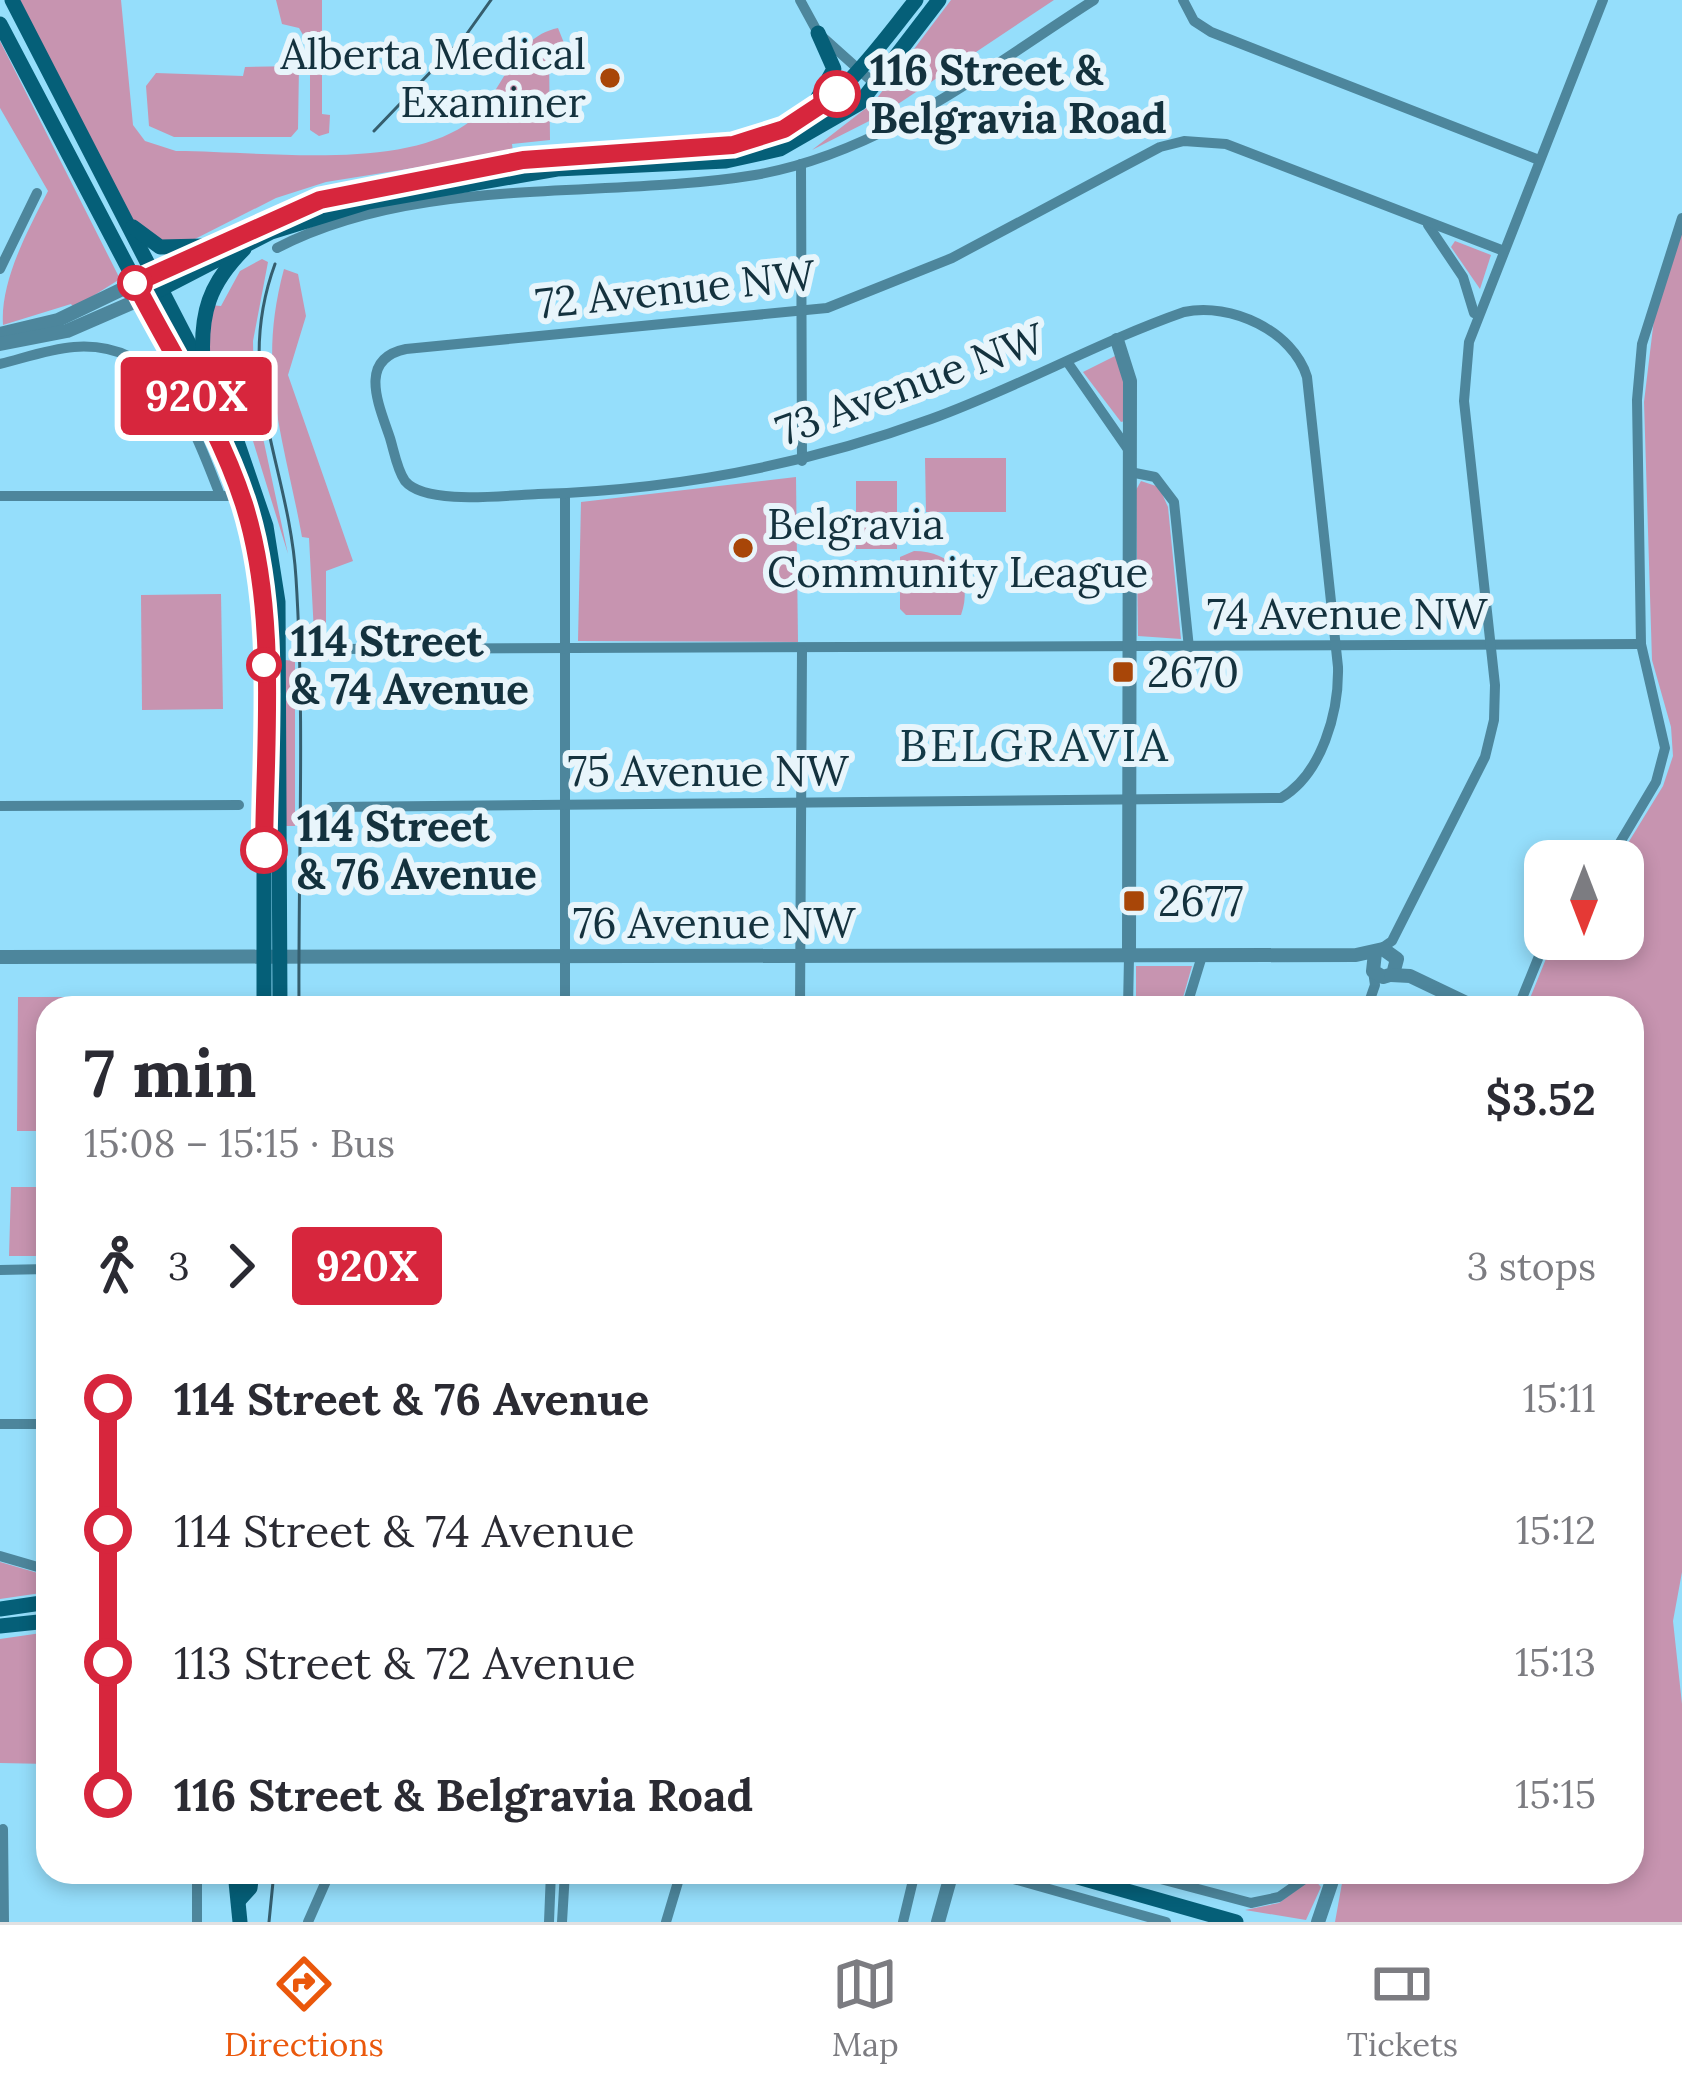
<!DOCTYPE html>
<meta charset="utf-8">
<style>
:root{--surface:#fff;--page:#f7f7f7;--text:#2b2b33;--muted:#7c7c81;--line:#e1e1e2;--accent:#ea580c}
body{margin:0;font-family:Lora,serif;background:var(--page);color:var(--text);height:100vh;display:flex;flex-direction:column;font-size:45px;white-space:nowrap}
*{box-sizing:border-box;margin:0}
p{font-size:39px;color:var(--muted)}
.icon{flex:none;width:66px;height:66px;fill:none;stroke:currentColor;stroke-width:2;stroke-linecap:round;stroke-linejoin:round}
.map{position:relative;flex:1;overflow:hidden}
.drawer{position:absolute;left:36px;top:996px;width:1608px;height:888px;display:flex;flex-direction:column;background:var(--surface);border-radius:36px;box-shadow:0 6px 18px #0003}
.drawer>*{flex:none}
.badge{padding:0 24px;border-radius:9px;font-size:42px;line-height:78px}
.needle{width:78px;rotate:180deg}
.controls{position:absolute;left:1524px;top:840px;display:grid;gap:24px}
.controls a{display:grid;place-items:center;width:120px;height:120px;border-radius:24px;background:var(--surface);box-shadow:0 6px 18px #0003;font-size:60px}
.map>.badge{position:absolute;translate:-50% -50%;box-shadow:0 0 0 6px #fff}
.legs{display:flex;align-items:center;gap:18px;height:132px;padding:0 48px;font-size:39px}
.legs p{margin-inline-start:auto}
.headline{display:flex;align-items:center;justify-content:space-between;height:204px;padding:0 48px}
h1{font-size:66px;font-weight:700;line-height:90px}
ul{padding:0 48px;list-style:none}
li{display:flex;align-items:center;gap:42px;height:132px;font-size:45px}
li i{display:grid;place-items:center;width:18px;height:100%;margin:0 15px;background:currentColor}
li i::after{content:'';width:30px;height:30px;margin:-15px;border:9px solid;border-radius:50%;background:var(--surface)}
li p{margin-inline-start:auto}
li:first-child i{background:linear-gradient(#0000 50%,currentColor 0)}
li:last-child i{background:linear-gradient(currentColor 50%,#0000 0)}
.tab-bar{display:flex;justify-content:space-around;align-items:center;height:168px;border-top:3px solid var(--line);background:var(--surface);font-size:33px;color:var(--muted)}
.tab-bar a{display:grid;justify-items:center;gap:6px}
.tab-bar .current{color:var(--accent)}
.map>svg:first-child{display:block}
.green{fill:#c794b0}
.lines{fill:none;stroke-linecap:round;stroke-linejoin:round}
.minor{stroke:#4d869c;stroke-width:10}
.tertiary{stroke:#4d869c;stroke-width:14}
.secondary{stroke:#055f78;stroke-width:15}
.tram{stroke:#355e6e;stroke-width:3}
.line-1-casing{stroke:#fff;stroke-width:27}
.line-1{stroke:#d7263d;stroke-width:18}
.poi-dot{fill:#a84608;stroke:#e8f5fb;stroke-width:4.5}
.stop-1-dot{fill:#fff;stroke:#d7263d;stroke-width:6}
.labels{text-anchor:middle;stroke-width:12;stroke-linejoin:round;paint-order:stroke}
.poi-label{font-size:42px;fill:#14323e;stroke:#e8f5fb;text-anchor:start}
.stop-label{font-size:42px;font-weight:bold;fill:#14323e;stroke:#e8f5fb;text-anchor:start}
.street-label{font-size:42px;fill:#14323e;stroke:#e8f5fb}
.neighbourhood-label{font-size:45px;letter-spacing:3px;fill:#123946;stroke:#e8f5fb}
</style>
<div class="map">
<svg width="1682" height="1922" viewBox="0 0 1682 1922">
<rect width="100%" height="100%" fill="#95defb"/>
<g class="green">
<path d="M 20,0 L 121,0 L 133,125 L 145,141 L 176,151 C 259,151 397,171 465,125 C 503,99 509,38 558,28 L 566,48 L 552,45 L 549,55 L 550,140 L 512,144 L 513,152 L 326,182 L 276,198 L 189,242 L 165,243 L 133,224 Z"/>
<polygon points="276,0 322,0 322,62 311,62 310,47 299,28 282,24"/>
<polygon points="951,0 1054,0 883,114 812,150 874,102"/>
<path d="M 0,41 L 120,279 L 74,308 L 71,304 L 3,325 C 0,281 28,230 48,191 L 0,108 Z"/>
<polygon points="299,66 298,129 291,137 174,137 149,126 146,86 156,73 243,76 245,67"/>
<polygon points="322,66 322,114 330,115 329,133 319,136 310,130 310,67"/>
<polygon points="1682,230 1682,1572 1673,1621 1682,1704 1682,1922 1335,1922 1344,1872 1632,1872 1632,1008 1526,1008 1554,939 1623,939 1623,861 1617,861 1663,786 1673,756 1671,727 1652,660 1644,402 1654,319"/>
<polygon points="1455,241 1491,255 1480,289 1451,247"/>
<polygon points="262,259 268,262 253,341 254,396 288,554 253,441 210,356 210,305 221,306 240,271"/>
<path d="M 284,269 L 298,274 L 306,316 L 288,375 L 353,561 L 326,571 L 326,633 L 314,633 L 309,538 L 302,537 C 284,437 256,372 284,269 Z"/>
<polygon points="1117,355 1125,383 1125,421 1121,422 1083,372"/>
<polygon points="925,458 1006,458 1006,512 926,512"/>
<polygon points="796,477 798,642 578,641 581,502"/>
<rect x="856" y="481" width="41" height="68"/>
<polygon points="1141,481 1159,487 1168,507 1181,639 1138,636 1136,490"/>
<path d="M 914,551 C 952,551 974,579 961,615 L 906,615 L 900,609 L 900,557 Z"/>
<rect x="833" y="561" width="35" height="27"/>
<polygon points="221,594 223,709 142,710 141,595"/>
<polygon points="285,660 295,661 295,826 286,826"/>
<polygon points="1136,966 1192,966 1180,1008 1136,1008"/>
<polygon points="18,997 98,997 98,1008 48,1008 48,1131 17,1131"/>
<polygon points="48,1158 48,1256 9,1256 11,1187 43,1187"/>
<polygon points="0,1562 48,1576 48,1592 0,1599"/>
<polygon points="48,1632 48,1764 0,1763 0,1639"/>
<polygon points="1313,1878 1321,1887 1306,1920 1245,1910 1279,1903"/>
</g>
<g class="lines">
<g class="minor">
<polyline points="800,0 818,33 876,85"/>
<polyline points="1183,0 1194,21 1211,32 1539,160"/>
<polyline points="801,164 802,461"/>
<polyline points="1428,225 1463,277 1474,313"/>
<path d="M 277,248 C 419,174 603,200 755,175 C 883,153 987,68 1094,0"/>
<polyline points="0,269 37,193"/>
<polyline points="1068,363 1127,448"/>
<path d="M 0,364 C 24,358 49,349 74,347 C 165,340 193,427 220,495"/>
<polyline points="1130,472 1155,477 1174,502 1189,648"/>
<polyline points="565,494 565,1008"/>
<polyline points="0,496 241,496"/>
<polyline points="334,649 1641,644"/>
<polyline points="0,806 239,805"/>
<path d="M 331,807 L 1281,798 C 1322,774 1339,712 1338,667 L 1307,377 C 1293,331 1231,302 1184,312 C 1098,342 1017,388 931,419 C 805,465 673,490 538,494 C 507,495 426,506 405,481 C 397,470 394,451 390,438 C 379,405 357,359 406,349 L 827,308 L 952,258 L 1160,147 L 1184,141 L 1226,144 L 1504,251"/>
<polyline points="1609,861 1656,782 1665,748 1641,644 1637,400 1642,344 1682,218"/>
<polyline points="1379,950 1392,941 1485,757 1494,720 1495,685 1464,401 1469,342 1603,0"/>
<polyline points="800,1008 802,650"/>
<polyline points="1128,1008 1129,957"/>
<polyline points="1186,1008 1202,956"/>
<polyline points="1367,1008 1375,985 1373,971"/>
<polyline points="1518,1008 1546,939"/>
<polyline points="0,1270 48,1269"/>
<polyline points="0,1424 48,1424"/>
<polyline points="0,1556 48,1570"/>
<polyline points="3,1829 4,1922"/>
<polyline points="989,1872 1166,1922"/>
<polyline points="1134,1872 1251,1903 1279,1897 1313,1873 1334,1876"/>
<polyline points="197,1922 197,1872"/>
<polyline points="308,1922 330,1872"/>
<polyline points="549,1922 551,1872"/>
<polyline points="562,1922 565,1872"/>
<polyline points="666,1922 681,1872"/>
<polyline points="903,1922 915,1872"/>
</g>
<g class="tertiary">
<polyline points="0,334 58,320 135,283"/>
<polyline points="1117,340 1130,381 1129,957"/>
<polyline points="0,344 67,331 143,298"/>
<polyline points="0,957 1356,955 1383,949 1397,959 1393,974 1383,977 1373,971 1375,953"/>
<polyline points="1391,975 1410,976 1477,1008"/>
<polyline points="938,1922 952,1872"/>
<polyline points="1318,1922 1335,1872"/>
</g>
<g class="secondary">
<polyline points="12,0 232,427 266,526 278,602 280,1008"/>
<polyline points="0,24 217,437 250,525 264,644 264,1008"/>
<polyline points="815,103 834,69 818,33"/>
<polyline points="133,227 160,247 203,246"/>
<path d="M 143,279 C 269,215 384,175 525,159 C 607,150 702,166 779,131 C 840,104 875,51 916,0"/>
<polyline points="151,294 271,232 368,202 557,169 726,161 780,149 860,103 939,0"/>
<path d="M 203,362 C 200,313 209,284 244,249"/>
<polyline points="0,1609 48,1602"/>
<polyline points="0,1626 48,1621"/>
<polyline points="235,1872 240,1922"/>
<polyline points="1060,1872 1236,1922"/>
<polyline points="240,1899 250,1888 252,1872"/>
</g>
<g class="tram">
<polyline points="374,131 466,35 491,0"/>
<path d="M 275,264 C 232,381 289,464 296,578 C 305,720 298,865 299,1008"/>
<polyline points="269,1922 274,1872"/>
</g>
</g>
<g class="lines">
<defs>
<path id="line-1" d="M 264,850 C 265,738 278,612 244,504 C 219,426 172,355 135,283 L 320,200 L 523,160 L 733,145 L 784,129 L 837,94"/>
</defs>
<use href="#line-1" class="line-1-casing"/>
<use href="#line-1" class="line-1"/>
</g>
<g class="poi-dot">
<circle cx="610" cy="78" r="12"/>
<circle cx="743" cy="548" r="12"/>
<rect x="1111" y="660" width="24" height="24" rx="6"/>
<rect x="1122" y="889" width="24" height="24" rx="6"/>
</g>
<g class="stop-1-dot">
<circle cx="837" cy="94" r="21"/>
<circle cx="135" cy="283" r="15"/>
<circle cx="264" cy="665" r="15"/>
<circle cx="264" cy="850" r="21"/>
</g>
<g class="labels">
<g class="poi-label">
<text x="586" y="69" text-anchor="end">Alberta Medical<tspan x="586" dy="48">Examiner</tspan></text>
<text x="767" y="539">Belgravia<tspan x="767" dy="48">Community League</tspan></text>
<text x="1147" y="687">2670</text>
<text x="1158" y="916">2677</text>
</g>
<g class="stop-label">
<text x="870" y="85">116 Street &amp;<tspan x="870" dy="48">Belgravia Road</tspan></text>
<text x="291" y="656">114 Street<tspan x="291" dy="48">&amp; 74 Avenue</tspan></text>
<text x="297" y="841">114 Street<tspan x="297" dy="48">&amp; 76 Avenue</tspan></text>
</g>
<g class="street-label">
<text transform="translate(675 289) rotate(-6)" y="15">72 Avenue NW</text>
<text transform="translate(910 384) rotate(-20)" y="15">73 Avenue NW</text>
<text x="1347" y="629">74 Avenue NW</text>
<text x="708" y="786">75 Avenue NW</text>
<text x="714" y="938">76 Avenue NW</text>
</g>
<g class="neighbourhood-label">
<text x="1035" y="761">BELGRAVIA</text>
</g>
</g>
</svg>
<div class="controls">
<a><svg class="needle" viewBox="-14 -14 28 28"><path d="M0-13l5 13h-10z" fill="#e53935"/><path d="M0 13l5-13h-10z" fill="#7c7c81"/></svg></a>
</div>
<b class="badge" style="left:196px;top:396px;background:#d7263d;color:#fff">920X</b>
<section class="drawer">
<div class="headline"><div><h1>7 min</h1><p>15:08 – 15:15 · Bus</p></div><b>$3.52</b></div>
<div class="legs"><svg class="icon" aria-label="walk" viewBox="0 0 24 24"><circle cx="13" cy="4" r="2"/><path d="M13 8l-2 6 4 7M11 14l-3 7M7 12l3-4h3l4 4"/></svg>3<svg class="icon" aria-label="forward" viewBox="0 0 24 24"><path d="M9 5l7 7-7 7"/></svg><b class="badge" style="background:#d7263d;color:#fff">920X</b><p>3 stops</p></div>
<ul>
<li><i style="color:#d7263d"></i><b>114 Street &amp; 76 Avenue</b><p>15:11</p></li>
<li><i style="color:#d7263d"></i><span>114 Street &amp; 74 Avenue</span><p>15:12</p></li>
<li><i style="color:#d7263d"></i><span>113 Street &amp; 72 Avenue</span><p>15:13</p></li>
<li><i style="color:#d7263d"></i><b>116 Street &amp; Belgravia Road</b><p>15:15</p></li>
</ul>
</section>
</div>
<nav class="tab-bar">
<a class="current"><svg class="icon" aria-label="directions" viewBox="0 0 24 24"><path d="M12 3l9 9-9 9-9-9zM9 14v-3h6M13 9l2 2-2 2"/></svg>Directions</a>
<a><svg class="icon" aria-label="map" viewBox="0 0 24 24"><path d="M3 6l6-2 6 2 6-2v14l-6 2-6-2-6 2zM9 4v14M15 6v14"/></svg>Map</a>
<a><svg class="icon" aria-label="tickets" viewBox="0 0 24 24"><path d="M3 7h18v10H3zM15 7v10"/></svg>Tickets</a>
</nav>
